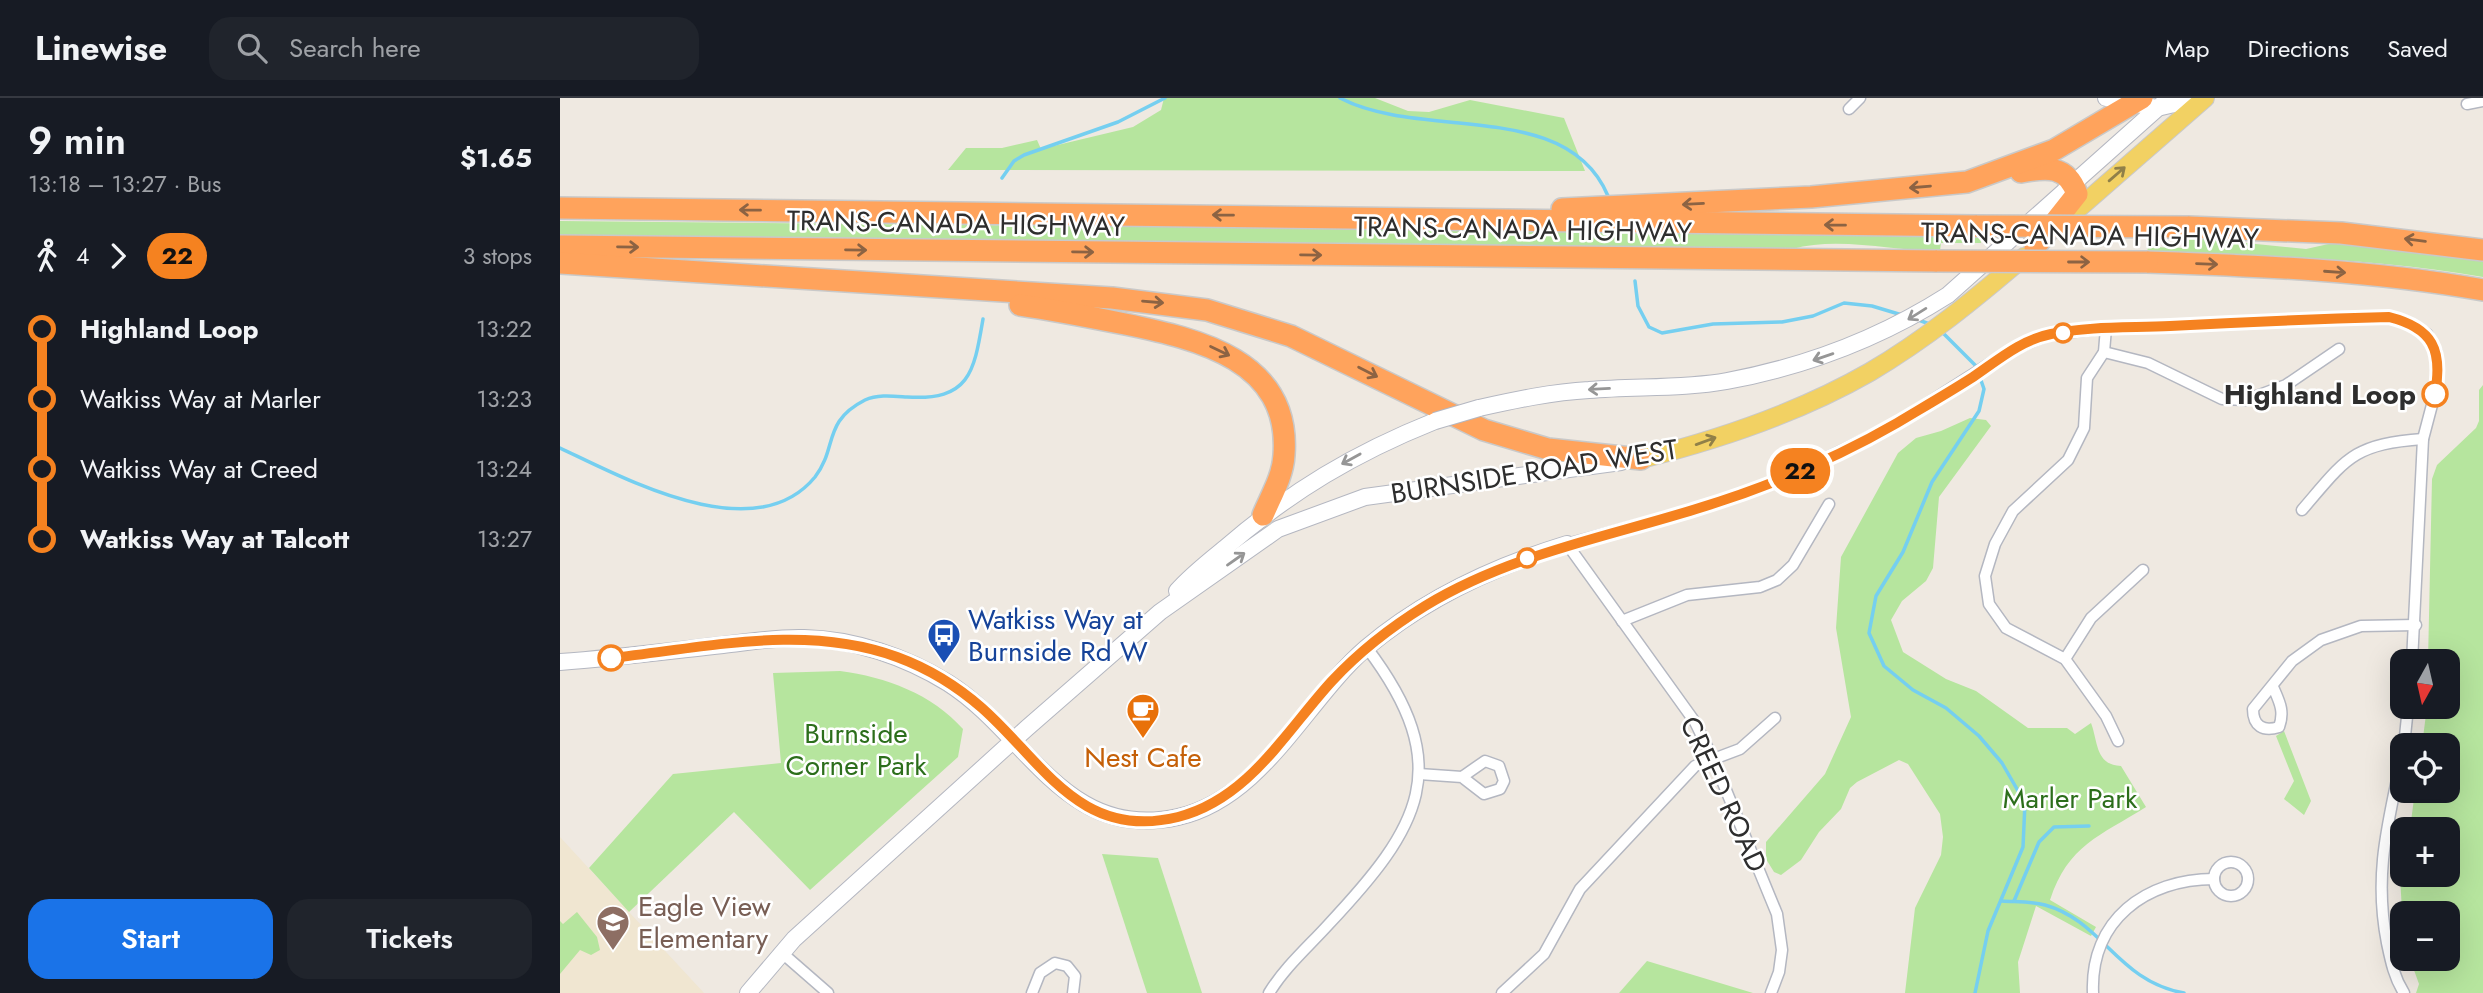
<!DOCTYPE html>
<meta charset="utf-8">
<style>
:root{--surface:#171b24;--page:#20242c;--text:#f1f3f6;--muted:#9ea1a6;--line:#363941;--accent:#1a73e8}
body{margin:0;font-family:Jost,sans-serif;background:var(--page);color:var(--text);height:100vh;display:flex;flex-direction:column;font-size:26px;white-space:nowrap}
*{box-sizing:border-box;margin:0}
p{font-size:23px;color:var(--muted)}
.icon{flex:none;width:38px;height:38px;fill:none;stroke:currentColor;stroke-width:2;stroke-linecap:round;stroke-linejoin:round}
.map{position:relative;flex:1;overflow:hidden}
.details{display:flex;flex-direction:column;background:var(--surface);width:560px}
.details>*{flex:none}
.badge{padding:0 14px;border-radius:23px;font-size:24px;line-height:46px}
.needle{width:46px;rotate:188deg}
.tools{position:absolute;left:1830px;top:551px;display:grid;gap:14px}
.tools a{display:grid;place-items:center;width:70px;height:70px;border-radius:14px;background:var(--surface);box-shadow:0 7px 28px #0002;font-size:35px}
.map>.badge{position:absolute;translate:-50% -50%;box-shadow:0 0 0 4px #fff}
.legs{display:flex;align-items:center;gap:10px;height:77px;padding:0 28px;font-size:23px}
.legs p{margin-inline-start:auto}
.overview{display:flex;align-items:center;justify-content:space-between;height:119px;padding:0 28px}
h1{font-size:38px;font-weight:600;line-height:52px}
.button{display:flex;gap:14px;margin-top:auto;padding:14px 28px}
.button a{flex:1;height:80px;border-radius:21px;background:var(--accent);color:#fff;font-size:28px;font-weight:600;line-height:80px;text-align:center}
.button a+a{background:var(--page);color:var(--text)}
ul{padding:0 28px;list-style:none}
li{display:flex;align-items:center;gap:24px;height:70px;font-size:26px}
li i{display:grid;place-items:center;width:10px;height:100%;margin:0 9px;background:currentColor}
li i::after{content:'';width:18px;height:18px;margin:-9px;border:5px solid;border-radius:50%;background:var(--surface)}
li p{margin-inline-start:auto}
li:first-child i{background:linear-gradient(#0000 50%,currentColor 0)}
li:last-child i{background:linear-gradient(currentColor 50%,#0000 0)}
header{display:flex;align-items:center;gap:42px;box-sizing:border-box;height:98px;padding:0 35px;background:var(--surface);border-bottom:2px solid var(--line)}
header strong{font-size:33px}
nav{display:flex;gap:38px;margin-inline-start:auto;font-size:24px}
.search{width:490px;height:63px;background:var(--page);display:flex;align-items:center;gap:18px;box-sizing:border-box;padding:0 24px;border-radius:21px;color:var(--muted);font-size:26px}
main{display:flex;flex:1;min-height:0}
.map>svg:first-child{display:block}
.education{fill:#f0e6d1}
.green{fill:#b6e59e}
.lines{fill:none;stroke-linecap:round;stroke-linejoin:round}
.stream{stroke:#75cff0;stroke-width:3.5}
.street-casing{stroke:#b4b7c1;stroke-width:13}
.secondary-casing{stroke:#b4b7c1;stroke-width:18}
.primary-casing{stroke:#c9c9c9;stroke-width:20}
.highway-casing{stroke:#c9c9c9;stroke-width:24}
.street{stroke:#fff;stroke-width:10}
.secondary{stroke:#fff;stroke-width:16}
.primary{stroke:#f2d163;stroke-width:18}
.highway{stroke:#ffa35c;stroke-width:21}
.secondary-bridge-casing{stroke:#b4b7c1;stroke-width:18;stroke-linecap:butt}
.highway-bridge-casing{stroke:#c9c9c9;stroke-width:24;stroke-linecap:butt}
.secondary-bridge{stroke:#fff;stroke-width:16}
.highway-bridge{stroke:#ffa35c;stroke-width:21}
.oneway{stroke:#908048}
.oneway2{stroke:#8c6343}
.oneway3{stroke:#969696}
.line-1-casing{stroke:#fff;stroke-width:16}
.line-1{stroke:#f58220;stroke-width:10}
.stop-1-dot{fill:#fff;stroke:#f58220;stroke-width:3.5}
.labels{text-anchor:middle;stroke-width:5;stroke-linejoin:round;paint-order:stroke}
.street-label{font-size:28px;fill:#2e2e2e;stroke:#fff}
.stop-label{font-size:28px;font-weight:bold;fill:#2e2e2e;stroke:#fff;text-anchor:end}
.transit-label{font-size:28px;fill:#164399;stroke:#fff;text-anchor:start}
.park-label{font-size:28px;fill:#2c6e1b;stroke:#fff}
.food-label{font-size:28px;fill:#c56008;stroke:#fff}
.education-label{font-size:28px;fill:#785e54;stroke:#fff;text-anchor:start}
</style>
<header>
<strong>Linewise</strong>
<div class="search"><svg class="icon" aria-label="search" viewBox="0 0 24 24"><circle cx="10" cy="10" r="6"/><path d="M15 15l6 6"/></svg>Search here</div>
<nav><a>Map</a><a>Directions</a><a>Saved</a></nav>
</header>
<main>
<section class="details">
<div class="overview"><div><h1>9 min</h1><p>13:18 – 13:27 · Bus</p></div><b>$1.65</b></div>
<div class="legs"><svg class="icon" aria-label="walk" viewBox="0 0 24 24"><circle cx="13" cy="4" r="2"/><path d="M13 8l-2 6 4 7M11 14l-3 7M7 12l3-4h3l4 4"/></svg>4<svg class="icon" aria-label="forward" viewBox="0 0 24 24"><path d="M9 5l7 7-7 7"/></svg><b class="badge" style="background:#f58220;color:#111">22</b><p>3 stops</p></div>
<ul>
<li><i style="color:#f58220"></i><b>Highland Loop</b><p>13:22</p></li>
<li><i style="color:#f58220"></i><span>Watkiss Way at Marler</span><p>13:23</p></li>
<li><i style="color:#f58220"></i><span>Watkiss Way at Creed</span><p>13:24</p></li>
<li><i style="color:#f58220"></i><b>Watkiss Way at Talcott</b><p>13:27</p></li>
</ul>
<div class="button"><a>Start</a><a>Tickets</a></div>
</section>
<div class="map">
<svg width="1923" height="895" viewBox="0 0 1923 895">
<rect width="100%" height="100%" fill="#efe9e1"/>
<polygon class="education" points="0,739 69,814 144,895 0,895"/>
<g class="green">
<polygon points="604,0 815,0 848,13 869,14 910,2 1004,20 1025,73 388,72 406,50 442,50 477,42 481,51 573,29 601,12"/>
<path d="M 0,123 L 1420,137 L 1421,145 L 1381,145 L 1380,153 C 1332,153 1279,138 1232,151 L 0,139 Z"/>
<path d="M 1627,139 L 1746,151 L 1773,145 L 1804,146 L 1923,162 L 1923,179 C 1812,160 1700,157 1587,155 L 1588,149 L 1627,150 Z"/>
<polygon points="1923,287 1923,895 1856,895 1859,886 1850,861 1888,861 1888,816 1843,816 1843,831 1840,778 1843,766 1843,777 1888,777 1888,732 1850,731 1855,693 1888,693 1888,648 1862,647 1867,609 1888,609 1888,564 1868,563 1872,381 1877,367 1916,330 1919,323 1919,292"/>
<path d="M 1410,320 L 1426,322 L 1431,328 L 1379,399 L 1373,470 L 1366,483 L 1342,503 L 1331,522 L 1343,554 L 1386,581 L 1416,593 L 1468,630 L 1507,630 L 1515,636 L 1531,625 C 1538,643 1535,667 1561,668 L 1586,709 C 1540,738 1508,747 1490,802 L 1536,829 L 1531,838 L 1476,808 L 1458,864 L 1460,895 L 1345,895 L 1355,810 L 1381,757 L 1383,739 L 1380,716 L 1348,666 L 1339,662 L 1297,684 L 1290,690 L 1281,711 L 1259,734 L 1241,762 L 1221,777 L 1214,774 L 1206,761 L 1206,744 L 1265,676 L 1291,619 L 1276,530 L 1281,459 L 1338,355 L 1356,340 L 1381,333 Z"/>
<path d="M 280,573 C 326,579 372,596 403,631 L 398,659 L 250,792 L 174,714 L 69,814 L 29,770 L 113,676 L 221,665 L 213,575 Z"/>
<polygon points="1724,633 1751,703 1744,717 1724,701 1734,683 1716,638"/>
<polygon points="542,756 598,760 642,895 587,895"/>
<polygon points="17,814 37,839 40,852 31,857 20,852 0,876 0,823 3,826"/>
<polygon points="1087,863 1193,895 1059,895"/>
</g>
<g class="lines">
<g class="stream">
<path d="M 780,0 C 862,43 1007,0 1048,98"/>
<polyline points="442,80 454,63 464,57 558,24 605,0"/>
<polyline points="1075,183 1078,208 1089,229 1102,235 1153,226 1222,224 1253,218 1284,205 1312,208 1342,217"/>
<polyline points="1356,221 1372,227"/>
<polyline points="1381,233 1416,268 1424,291 1419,313 1372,384 1343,454 1316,498 1309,535 1324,568 1353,592 1386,610 1419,638 1442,665 1465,705 1463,749 1428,833 1415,895"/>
<path d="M 0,350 C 66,381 195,452 255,379 C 278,349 262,324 305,302 C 318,296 333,298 347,299 C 410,303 414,274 423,221"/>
<path d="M 1442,803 C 1456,804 1470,803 1485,807 C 1543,823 1557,883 1624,895"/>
<polyline points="1454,803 1479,744 1494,729 1529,728"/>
</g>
<defs>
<g id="street">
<polyline points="1907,6 1923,3"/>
<polyline points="1289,11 1300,0"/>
<polyline points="1546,230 1544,254 1527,280 1524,330 1508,362 1453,413 1435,446 1425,478 1429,506 1446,530 1505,561 1546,618 1558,643"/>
<polyline points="1544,254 1588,265 1662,301 1686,302 1726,287 1779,251"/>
<path d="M 1742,412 C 1786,361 1792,346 1863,341"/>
<polyline points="1062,523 1127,497 1200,489 1217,482 1233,467 1269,406"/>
<polyline points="1505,561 1531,520 1583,472"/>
<path d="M 1713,589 C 1719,603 1725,613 1719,629 C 1703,634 1693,628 1693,611 L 1732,563 L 1761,542 L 1801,528 L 1856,527"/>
<polyline points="1844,648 1848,609"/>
<path d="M 1843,653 C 1829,722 1813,774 1827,845 C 1831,864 1834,879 1844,895"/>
<polyline points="859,676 902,679 924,696 940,691 944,683 939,668 925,663 902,679"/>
<circle cx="1671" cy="781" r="17"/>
<polyline points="221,854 268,895"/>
<polyline points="472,895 480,875 495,865 507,868 515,878 513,895"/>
<path d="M 709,895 C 725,869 748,849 768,827 C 860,729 897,669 807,550"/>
<polyline points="942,895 984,856 1020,791 1135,668 1180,651 1215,620"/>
<polyline points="1211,895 1219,874 1222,852 1217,816 1154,663 1135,624 1007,446 1134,412 1217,384 1332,328 1451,252 1488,237 1546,230 1829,219 1845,223 1867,236 1876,253 1878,269 1873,303 1863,341 1852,564"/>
<path d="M 1533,895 C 1530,822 1586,781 1654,781"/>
</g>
<g id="secondary">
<polyline points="1546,0 1597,10 1640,0"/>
<path d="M 919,310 C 955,302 992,294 1029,292 C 1074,288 1123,291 1167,283 C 1248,268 1319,241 1388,197 L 1609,0"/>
<path d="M 617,493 C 631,477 649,463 665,450 C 731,393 795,355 875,323"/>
<path d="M 0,564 C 54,560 109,553 163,547 C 189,544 218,539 244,540 C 294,541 346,559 388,585 C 467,635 505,744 618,719 C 703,700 745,603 806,550 C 864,501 935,468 1007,446"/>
<polyline points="188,895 234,841 467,630 600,514 718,431 805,399 1061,364"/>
</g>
<g id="primary">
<polyline points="1503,124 1645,0"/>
<path d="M 1081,361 C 1157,342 1242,313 1310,274 C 1366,241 1415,201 1464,159"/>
</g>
<g id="highway">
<path d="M 1461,74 C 1487,69 1507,67 1517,96 L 1475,149"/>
<polyline points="0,110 1417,128"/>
<polyline points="1002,111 1251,99 1407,84 1494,52 1582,0"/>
<polyline points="1628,129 1781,135 1923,152"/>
<polyline points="0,148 1377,163"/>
<path d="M 1587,164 C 1700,168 1812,172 1923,192"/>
<polyline points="0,165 552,200 647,212 731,238 924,332 988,351 1081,361"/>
<path d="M 460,207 C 495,212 530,219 565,226 C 638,241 731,262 724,357 C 723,378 711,398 703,417"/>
</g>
</defs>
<use href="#street" class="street-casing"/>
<use href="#secondary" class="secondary-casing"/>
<use href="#primary" class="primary-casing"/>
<use href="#highway" class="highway-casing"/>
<use href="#street" class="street"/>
<use href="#secondary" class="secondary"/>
<use href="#primary" class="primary"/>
<use href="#highway" class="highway"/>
<defs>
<polyline id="secondary-bridge" points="875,323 919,310"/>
<g id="highway-bridge">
<polyline points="1417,128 1628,129"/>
<polyline points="1377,163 1587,164"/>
</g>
</defs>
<use href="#secondary-bridge" class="secondary-bridge-casing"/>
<use href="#highway-bridge" class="highway-bridge-casing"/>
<use href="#secondary-bridge" class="secondary-bridge"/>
<use href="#highway-bridge" class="highway-bridge"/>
</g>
<defs><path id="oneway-shaft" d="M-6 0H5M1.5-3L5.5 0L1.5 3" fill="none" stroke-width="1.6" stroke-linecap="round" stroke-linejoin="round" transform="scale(1.75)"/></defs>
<g class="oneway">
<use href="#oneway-shaft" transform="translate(1557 76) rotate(-41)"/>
<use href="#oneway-shaft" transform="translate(1146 343) rotate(-20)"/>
</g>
<g class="oneway2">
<use href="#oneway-shaft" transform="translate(1360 89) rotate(175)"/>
<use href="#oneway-shaft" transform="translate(1133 106) rotate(177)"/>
<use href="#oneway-shaft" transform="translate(190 112) rotate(-179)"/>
<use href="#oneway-shaft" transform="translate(663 117) rotate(-179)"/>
<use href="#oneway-shaft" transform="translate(1275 127) rotate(-179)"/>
<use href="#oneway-shaft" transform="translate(1855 142) rotate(-173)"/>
<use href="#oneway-shaft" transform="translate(68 149) rotate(1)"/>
<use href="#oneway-shaft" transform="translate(296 152) rotate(1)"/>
<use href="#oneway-shaft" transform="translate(523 154) rotate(1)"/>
<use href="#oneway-shaft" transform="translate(751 157) rotate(1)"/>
<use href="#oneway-shaft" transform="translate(1519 164)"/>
<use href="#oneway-shaft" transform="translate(1647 166) rotate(2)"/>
<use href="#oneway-shaft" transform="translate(1775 174) rotate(4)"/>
<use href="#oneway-shaft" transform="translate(593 204) rotate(5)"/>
<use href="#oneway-shaft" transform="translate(660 253) rotate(26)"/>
<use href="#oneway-shaft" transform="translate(808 274) rotate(27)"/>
</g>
<g class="oneway3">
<use href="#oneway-shaft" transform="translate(1357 216) rotate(148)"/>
<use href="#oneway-shaft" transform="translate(1263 259) rotate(161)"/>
<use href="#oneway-shaft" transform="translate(1039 291) rotate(177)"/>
<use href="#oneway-shaft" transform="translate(791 361) rotate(151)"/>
<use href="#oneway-shaft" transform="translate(676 461) rotate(-35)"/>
</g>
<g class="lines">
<defs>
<path id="line-1" d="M 51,560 C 145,550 245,525 337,559 C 367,570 398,589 422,610 C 483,664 520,743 618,719 C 689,701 726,633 772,583 C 799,554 831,529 865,508 C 949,457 1043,440 1136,411 C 1205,390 1273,362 1337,325 C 1362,310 1388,295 1413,279 C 1438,262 1461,242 1491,236 C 1530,228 1571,230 1610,228 C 1683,224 1756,221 1829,219 C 1873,230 1883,252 1875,296"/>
</defs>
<use href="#line-1" class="line-1-casing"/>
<use href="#line-1" class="line-1"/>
</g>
<defs>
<symbol id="bus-pin" viewBox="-11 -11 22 30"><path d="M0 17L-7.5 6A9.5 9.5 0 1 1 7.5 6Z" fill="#1a4fb4" stroke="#fff"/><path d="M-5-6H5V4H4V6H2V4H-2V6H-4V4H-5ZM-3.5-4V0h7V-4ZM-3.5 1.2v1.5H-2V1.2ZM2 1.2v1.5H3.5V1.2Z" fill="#fff"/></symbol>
<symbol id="cafe-pin" viewBox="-11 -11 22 30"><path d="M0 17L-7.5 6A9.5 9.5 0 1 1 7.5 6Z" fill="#e8710a" stroke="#fff"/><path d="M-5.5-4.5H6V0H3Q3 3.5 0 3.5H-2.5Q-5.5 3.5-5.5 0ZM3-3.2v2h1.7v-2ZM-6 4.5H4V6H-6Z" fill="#fff"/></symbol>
<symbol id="school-pin" viewBox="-11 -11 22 30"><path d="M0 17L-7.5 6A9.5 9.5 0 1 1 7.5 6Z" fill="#8d6e63" stroke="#fff"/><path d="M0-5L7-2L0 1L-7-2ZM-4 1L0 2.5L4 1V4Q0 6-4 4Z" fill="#fff"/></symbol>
</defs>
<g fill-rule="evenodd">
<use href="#bus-pin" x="365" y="518" width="38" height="52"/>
<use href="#cafe-pin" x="564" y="593" width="38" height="52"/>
<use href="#school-pin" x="34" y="805" width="38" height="52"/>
</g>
<g class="stop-1-dot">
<circle cx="1503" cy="235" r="9"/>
<circle cx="1875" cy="296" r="12"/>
<circle cx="967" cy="460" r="9"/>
<circle cx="51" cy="560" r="12"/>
</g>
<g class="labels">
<g class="street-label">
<text transform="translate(396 125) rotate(1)" y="10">TRANS-CANADA HIGHWAY</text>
<text transform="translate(963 131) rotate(1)" y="10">TRANS-CANADA HIGHWAY</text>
<text transform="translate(1530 137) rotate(1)" y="10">TRANS-CANADA HIGHWAY</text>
<text transform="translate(974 373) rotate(-9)" y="10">BURNSIDE ROAD WEST</text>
<text transform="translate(1164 696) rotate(65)" y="10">CREED ROAD</text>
</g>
<g class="stop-label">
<text x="1856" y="306">Highland Loop</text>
</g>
<g class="transit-label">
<text x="408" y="531">Watkiss Way at<tspan x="408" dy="32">Burnside Rd W</tspan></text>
</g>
<g class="park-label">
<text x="296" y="645">Burnside<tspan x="296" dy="32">Corner Park</tspan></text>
<text x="1510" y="710">Marler Park</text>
</g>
<g class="food-label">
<text x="583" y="669">Nest Cafe</text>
</g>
<g class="education-label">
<text x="78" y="818">Eagle View<tspan x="78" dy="32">Elementary</tspan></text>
</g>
</g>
</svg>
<div class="tools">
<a><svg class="needle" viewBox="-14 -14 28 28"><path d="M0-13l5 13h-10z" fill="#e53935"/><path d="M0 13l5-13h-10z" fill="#9ea1a6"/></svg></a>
<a><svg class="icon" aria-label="locate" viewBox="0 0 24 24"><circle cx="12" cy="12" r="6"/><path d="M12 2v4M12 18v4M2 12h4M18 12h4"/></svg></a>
<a>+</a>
<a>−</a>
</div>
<b class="badge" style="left:1240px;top:373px;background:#f58220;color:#111">22</b>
</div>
</main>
